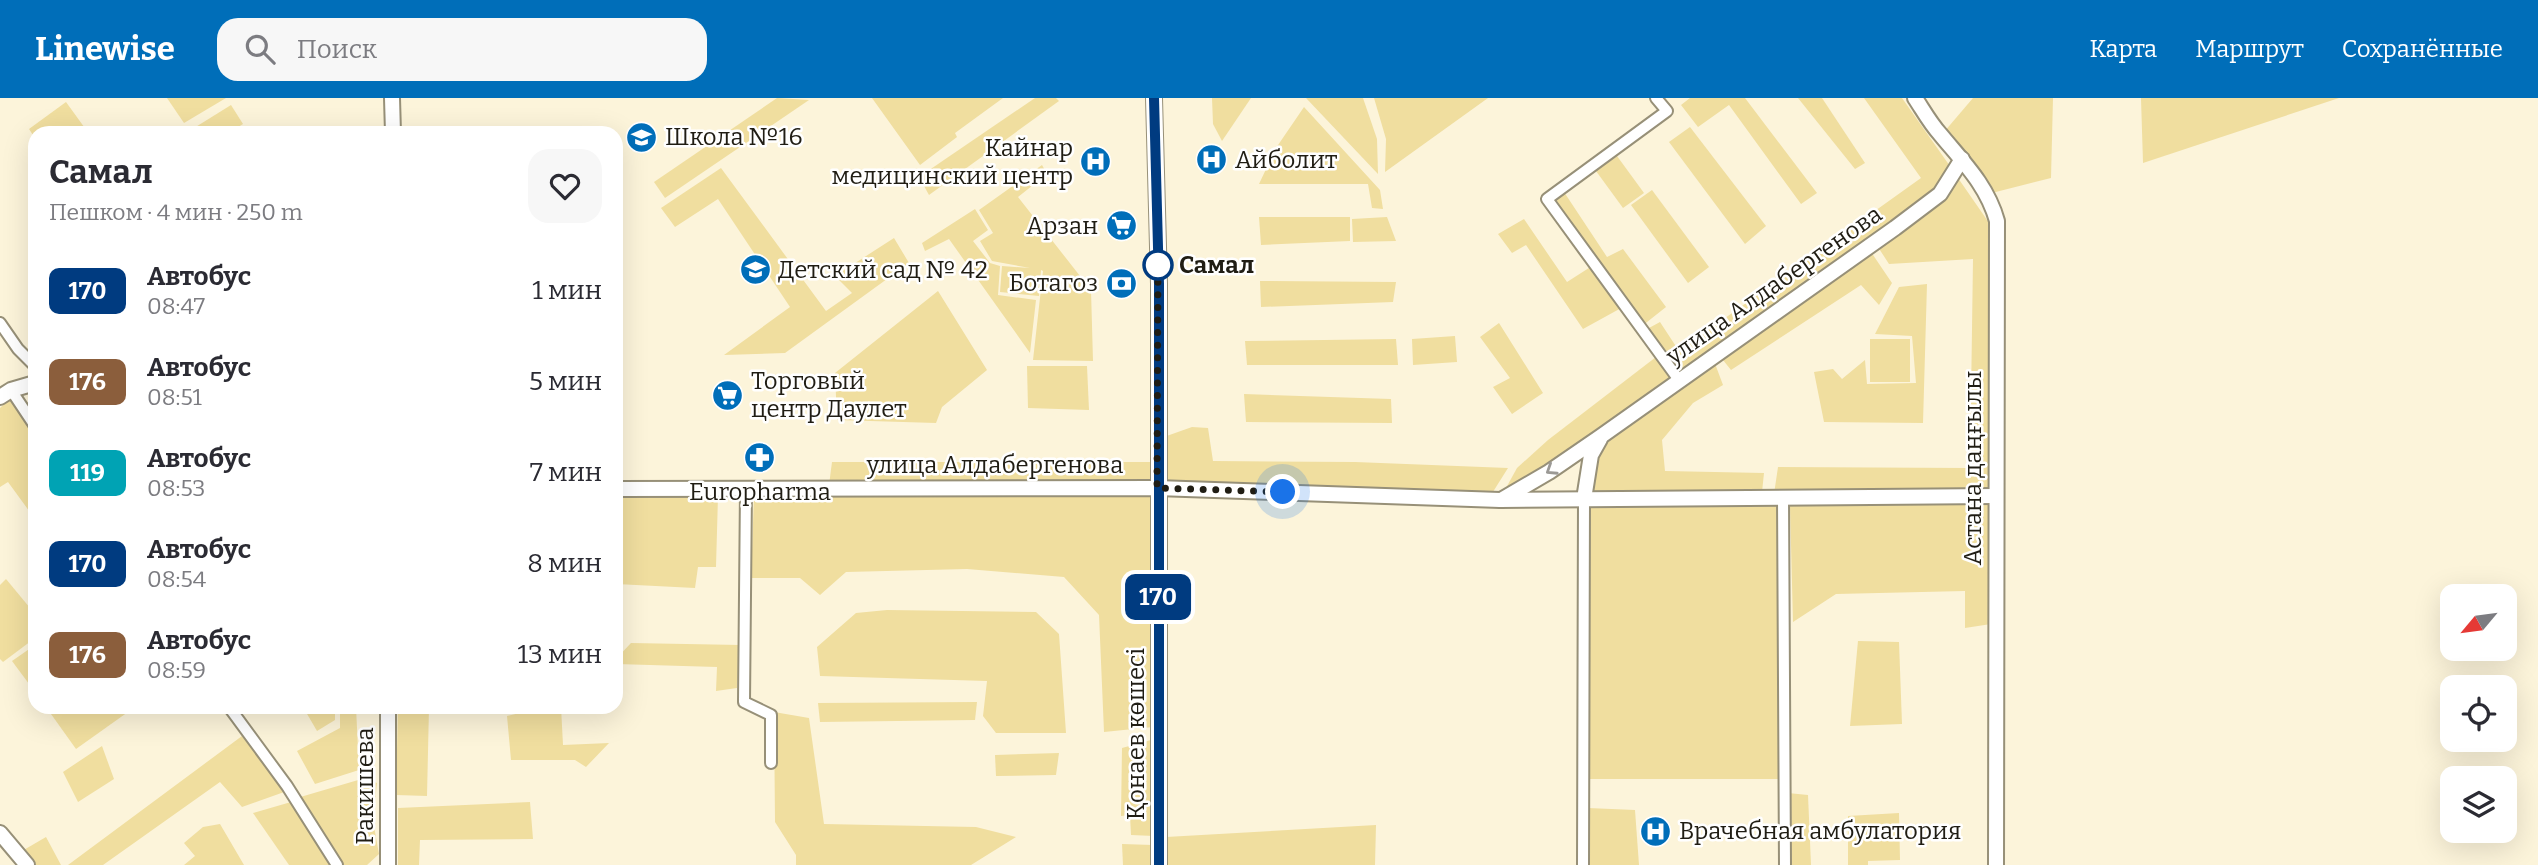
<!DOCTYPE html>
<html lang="ru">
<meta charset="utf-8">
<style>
:root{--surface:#fff;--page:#f7f7f7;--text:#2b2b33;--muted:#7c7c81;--accent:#006eb9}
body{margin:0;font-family:Bitter,serif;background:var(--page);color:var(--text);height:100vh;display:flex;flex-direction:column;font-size:26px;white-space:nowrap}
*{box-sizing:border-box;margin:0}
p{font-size:23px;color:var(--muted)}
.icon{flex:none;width:38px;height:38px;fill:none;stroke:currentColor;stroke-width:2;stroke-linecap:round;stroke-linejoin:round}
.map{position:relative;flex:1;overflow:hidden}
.side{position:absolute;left:28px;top:28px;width:595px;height:588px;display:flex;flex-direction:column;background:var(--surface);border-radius:21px;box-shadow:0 7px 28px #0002}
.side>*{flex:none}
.badge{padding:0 14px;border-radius:10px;font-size:24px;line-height:46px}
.needle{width:46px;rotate:241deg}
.buttons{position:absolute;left:2440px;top:486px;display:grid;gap:14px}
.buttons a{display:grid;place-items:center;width:77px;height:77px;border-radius:14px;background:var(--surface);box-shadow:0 7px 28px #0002;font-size:35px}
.you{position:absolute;width:35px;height:35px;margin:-18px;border:5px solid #fff;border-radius:50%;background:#1a73e8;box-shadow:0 0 0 10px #1a73e833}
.map>.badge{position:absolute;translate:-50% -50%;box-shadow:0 0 0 4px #fff}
.round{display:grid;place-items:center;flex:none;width:74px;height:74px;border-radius:21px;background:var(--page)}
.overview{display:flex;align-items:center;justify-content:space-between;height:119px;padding:0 21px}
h1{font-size:33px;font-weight:700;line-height:52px}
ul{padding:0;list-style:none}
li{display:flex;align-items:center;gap:21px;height:91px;padding:0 21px}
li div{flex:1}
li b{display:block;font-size:26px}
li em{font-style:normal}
li .badge{min-width:77px;font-weight:700;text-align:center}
header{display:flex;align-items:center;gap:42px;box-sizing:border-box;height:98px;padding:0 35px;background:var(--accent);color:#fff}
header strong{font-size:33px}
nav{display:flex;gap:38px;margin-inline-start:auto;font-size:24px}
.search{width:490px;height:63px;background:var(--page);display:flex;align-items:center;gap:18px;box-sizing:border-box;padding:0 24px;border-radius:21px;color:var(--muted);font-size:26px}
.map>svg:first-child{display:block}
.green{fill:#f0de9f}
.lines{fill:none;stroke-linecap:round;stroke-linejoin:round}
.minor-casing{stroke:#979078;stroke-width:14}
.tertiary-casing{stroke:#979078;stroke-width:18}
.minor{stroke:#fff;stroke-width:10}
.tertiary{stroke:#fff;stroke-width:14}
.oneway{stroke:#9b9995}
.line-casing{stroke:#fff;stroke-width:16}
.line{stroke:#003b80;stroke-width:10}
.walk{stroke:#201d14;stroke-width:7;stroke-dasharray:0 12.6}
.stop-dot{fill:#fff;stroke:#003b80;stroke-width:3.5}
.labels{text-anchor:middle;stroke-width:5;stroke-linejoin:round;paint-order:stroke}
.poi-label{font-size:24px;fill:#201d14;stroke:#fff;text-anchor:start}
.stop-label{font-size:24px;font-weight:bold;fill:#201d14;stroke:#fff;text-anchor:start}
.street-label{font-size:24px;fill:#201d14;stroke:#fff}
</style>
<header>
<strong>Linewise</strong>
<div class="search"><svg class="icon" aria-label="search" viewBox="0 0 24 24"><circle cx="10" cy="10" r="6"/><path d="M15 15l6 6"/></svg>Поиск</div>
<nav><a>Карта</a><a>Маршрут</a><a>Сохранённые</a></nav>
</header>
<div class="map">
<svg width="2538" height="767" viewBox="0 0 2538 767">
<rect width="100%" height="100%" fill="#fcf4da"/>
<g class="green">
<polygon points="167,0 226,0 184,25"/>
<polygon points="777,0 809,2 665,100 654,84"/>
<polygon points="872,0 1003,0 955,35 957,39 920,67"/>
<polygon points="1035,0 1056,0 1059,3 929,97 919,79"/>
<polygon points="1212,0 1251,0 1222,43 1213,26"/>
<polygon points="1306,0 1363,0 1377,41 1378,76"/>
<polygon points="1374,0 1488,0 1385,74 1386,41"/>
<polygon points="1690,0 1745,0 1817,95 1801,106 1729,7 1698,29 1681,7"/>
<polygon points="1798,0 1822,0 1865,65 1855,71"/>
<polygon points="1864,0 1902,0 1952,71 1939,93 1679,276 1649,230 1660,224 1679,253 1921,80"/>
<polygon points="1973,0 2053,0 2051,80 1984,97 1944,34"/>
<polygon points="2141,0 2339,0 2143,65"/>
<polygon points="66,4 87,33 83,35 35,35 35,40 29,31"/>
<polygon points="231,7 243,26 228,35 186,35"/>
<polygon points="1304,9 1380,92 1383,111 1372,110 1368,86 1259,86 1276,50"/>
<polygon points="1690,29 1766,128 1745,146 1669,44"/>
<polygon points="1617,58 1644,95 1623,110 1596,73"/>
<polygon points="1042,67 1047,76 1018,99 1091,192 1093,263 1033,262 1043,173 1041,172 1039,198 1000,194 1002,168 1030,170 992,163 980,143 993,135 979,112"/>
<polygon points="721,70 826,213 852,195 835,178 894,140 909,165 785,255 724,257 790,209 718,101 675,129 661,110"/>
<polygon points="1958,80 1994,132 1992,394 1774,396 1778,369 1970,370 1973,161 1889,166 1876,146"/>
<polygon points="1652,92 1709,169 1688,185 1631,107"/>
<polygon points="1564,94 1607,159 1623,151 1666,209 1642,228 1551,102"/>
<polygon points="975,111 988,132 973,143 990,165 1000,168 998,197 1036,202 1030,255 949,141 925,153 922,145"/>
<polygon points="1259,119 1350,119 1350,143 1261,147"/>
<polygon points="1387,119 1396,143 1353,144 1352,121"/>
<polygon points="1524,121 1567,184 1592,168 1623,209 1583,231 1526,147 1512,155 1498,136"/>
<polygon points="1869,151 1892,185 1879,207 1861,187 1731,272 1719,257"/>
<polygon points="1260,183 1396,184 1393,204 1261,209"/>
<polygon points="1927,186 1923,325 1824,324 1814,274 1833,271 1842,281 1865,262 1867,286 1916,285 1912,238 1875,236 1899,189"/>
<polygon points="938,193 987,272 942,309 936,325 837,322 835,275"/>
<polygon points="1499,225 1543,295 1512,316 1493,289 1510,280 1480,239"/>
<polygon points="1455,238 1457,264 1413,267 1412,241"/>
<polygon points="1396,241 1398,267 1247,267 1245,243"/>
<rect x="1870" y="241" width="40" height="43"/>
<polygon points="1656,259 1673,282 1501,399 1517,370 1548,342"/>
<polygon points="1714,263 1723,287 1693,305 1662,342 1665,373 1764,375 1762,394 1587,397 1602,343"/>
<polygon points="1027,268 1087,268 1089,312 1028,310"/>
<polygon points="1244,296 1391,301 1392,325 1246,324"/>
<polygon points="10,300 35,339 35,421 8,384 0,389 0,310"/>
<polygon points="1192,329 1208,330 1213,363 1355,364 1508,370 1491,397 1163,385 1161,340"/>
<polygon points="832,364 1150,364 1150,386 829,387"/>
<polygon points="1152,394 1153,629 1104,634 1099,517 1064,479 967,471 846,474 820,497 800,480 751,480 754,398"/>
<polygon points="616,398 718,398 716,469 698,469 695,490 616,486"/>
<polygon points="1989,402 1991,526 1965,530 1965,493 1836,496 1793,524 1790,408"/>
<polygon points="1587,406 1779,407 1779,681 1587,681"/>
<polygon points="6,481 35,516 35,540 3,564 0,561 0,487"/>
<polygon points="887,512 1036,514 1059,536 1066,635 996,635 983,618 987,583 820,578 817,549 856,515"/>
<polygon points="1858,543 1899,544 1902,626 1850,628"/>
<polygon points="631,545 741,547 737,590 716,593 717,569 616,566 616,561"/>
<polygon points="35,547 35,594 12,563"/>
<polygon points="977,604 975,622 820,624 818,605"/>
<polygon points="46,609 135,609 76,651"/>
<polygon points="303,609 335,609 335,622 317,633"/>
<polygon points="340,609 356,609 359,672 315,686 297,653 340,630"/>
<polygon points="398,609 429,609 427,698 396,697"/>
<polygon points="546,609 561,609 563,647 609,645 586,669 575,662 511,662 507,618"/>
<polygon points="774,614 809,620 824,726 976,729 1016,739 971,767 796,767 796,757 775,724"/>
<polygon points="242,638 287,693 242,709 220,684 103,767 68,767"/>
<polygon points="1151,642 1154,738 1131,737 1130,717 1121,718 1122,650"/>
<polygon points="102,648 114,681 78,704 63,674"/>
<polygon points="1059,655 1056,677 996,678 995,657"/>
<polygon points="365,680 377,685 373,723 379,756 367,767 342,767 297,700"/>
<polygon points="1788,695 1808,697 1811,767 1790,767"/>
<polygon points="291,704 333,767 289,767 253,715"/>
<polygon points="530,704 533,741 420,742 419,767 398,767 398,710"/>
<polygon points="1588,710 1635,712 1639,767 1588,767"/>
<polygon points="1899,715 1900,762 1868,763 1868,767 1848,767 1848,718"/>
<polygon points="220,726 244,767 184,767 195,758 184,745 203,729"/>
<polygon points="1376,727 1375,767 1165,767 1166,739"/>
<polygon points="46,739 61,767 34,767 22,753"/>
<polygon points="1122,746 1153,747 1153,767 1123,767"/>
</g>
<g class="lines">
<defs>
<g id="minor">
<polyline points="1656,0 1667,13 1547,101 1679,282"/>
<polyline points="0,225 18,251 35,268"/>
<polyline points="11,292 35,328"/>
<polyline points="746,391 744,604 771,617 771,665"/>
<polyline points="1783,400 1785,767"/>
<polyline points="229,609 287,688 337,767"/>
<polyline points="1583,767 1584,401"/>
</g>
<g id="tertiary">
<polyline points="392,0 393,35"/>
<polyline points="1154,0 1159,186 1159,767"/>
<path d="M 1915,0 C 1923,12 1930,25 1940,36 C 1963,64 1987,87 1997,123 L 1996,767"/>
<polyline points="0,299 11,292 35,285"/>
<polyline points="616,391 1157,390 1500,402 1996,398"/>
<polyline points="1584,401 1591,357 1600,341"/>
<polyline points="1501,402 1549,374 1600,339 1895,130 1940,96 1962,61"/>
<polyline points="388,609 388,767"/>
<polyline points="0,735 27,767"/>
</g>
</defs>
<use href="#minor" class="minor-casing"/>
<use href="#tertiary" class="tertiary-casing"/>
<use href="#minor" class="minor"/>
<use href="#tertiary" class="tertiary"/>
</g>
<defs><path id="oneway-chevron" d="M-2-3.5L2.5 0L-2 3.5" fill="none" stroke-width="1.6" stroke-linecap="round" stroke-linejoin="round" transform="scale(1.75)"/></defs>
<use class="oneway" href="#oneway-chevron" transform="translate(1551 372) rotate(147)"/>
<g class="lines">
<defs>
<polyline id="line" points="1154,0 1159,186 1159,767"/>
</defs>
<use href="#line" class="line-casing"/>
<use href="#line" class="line"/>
<polyline class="walk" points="1158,167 1158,163 1157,390 1283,394"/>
</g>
<defs>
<symbol id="school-disc" viewBox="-11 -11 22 22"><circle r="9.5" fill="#006eb9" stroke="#fff"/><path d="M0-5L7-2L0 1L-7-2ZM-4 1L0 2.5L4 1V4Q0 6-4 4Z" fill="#fff"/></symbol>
<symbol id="hospital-disc" viewBox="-11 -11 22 22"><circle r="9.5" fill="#006eb9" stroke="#fff"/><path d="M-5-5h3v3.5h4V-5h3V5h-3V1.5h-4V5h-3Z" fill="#fff"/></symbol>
<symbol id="supermarket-disc" viewBox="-11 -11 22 22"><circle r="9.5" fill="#006eb9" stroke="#fff"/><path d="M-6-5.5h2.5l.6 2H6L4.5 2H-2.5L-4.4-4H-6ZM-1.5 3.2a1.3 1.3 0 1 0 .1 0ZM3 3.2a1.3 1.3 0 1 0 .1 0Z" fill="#fff"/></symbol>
<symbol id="bank-disc" viewBox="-11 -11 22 22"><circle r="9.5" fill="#006eb9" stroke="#fff"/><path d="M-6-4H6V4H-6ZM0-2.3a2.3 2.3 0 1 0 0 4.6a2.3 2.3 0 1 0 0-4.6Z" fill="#fff"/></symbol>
<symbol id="pharmacy-disc" viewBox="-11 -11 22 22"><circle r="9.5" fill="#006eb9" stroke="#fff"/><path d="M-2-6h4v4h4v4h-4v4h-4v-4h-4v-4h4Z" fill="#fff"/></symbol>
</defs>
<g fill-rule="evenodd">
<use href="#school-disc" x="624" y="22" width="35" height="35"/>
<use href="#hospital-disc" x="1194" y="44" width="35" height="35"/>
<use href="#hospital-disc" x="1078" y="46" width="35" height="35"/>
<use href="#supermarket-disc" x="1104" y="110" width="35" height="35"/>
<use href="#school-disc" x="738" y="154" width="35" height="35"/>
<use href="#bank-disc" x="1104" y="168" width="35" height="35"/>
<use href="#supermarket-disc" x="710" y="280" width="35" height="35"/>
<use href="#pharmacy-disc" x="742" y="342" width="35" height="35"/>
<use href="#hospital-disc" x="1638" y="716" width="35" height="35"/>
</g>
<circle class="stop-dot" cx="1158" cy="167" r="14"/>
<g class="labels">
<g class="poi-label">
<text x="665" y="47">Школа №16</text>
<text x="1073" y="58" text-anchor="end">Кайнар<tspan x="1073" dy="28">медицинский центр</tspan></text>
<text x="1235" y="70">Айболит</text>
<text x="1098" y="136" text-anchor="end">Арзан</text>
<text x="778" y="180">Детский сад № 42</text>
<text x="1098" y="193" text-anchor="end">Ботагоз</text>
<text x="751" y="291">Торговый<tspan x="751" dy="28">центр Даулет</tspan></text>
<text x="760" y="402" text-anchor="middle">Europharma</text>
<text x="1679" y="741">Врачебная амбулатория</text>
</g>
<g class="stop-label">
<text x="1179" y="175">Самал</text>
</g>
<g class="street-label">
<text transform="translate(1774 187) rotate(-35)" y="8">улица Алдабергенова</text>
<text x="995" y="375">улица Алдабергенова</text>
<text transform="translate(1973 370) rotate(-90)" y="8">Астана даңғылы</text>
<text transform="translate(1136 636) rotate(-90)" y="8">Қонаев көшесі</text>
<text transform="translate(365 688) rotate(-90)" y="8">Ракишева</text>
</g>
</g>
</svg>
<div class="buttons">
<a><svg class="needle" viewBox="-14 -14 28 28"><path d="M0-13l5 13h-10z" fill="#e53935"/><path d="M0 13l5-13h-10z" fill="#7c7c81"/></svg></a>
<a><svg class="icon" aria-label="locate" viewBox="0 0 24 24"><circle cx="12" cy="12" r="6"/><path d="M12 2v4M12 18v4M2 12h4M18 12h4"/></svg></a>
<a><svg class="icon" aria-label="layers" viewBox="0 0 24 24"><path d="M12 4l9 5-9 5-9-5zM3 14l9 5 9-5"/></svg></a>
</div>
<div class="you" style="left:1283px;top:394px"></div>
<b class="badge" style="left:1158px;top:499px;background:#003b80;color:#fff">170</b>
<section class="side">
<div class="overview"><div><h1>Самал</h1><p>Пешком · 4 мин · 250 m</p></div><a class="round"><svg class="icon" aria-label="heart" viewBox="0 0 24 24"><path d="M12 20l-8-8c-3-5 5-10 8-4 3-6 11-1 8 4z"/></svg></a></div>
<ul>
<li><span class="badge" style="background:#003b80;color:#fff">170</span><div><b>Автобус</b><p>08:47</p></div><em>1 мин</em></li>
<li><span class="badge" style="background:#8b5e3c;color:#fff">176</span><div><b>Автобус</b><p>08:51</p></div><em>5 мин</em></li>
<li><span class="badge" style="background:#00a3b4;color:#fff">119</span><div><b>Автобус</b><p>08:53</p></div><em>7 мин</em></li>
<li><span class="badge" style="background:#003b80;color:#fff">170</span><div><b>Автобус</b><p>08:54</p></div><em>8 мин</em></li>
<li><span class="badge" style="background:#8b5e3c;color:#fff">176</span><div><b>Автобус</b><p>08:59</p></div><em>13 мин</em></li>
</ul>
</section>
</div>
